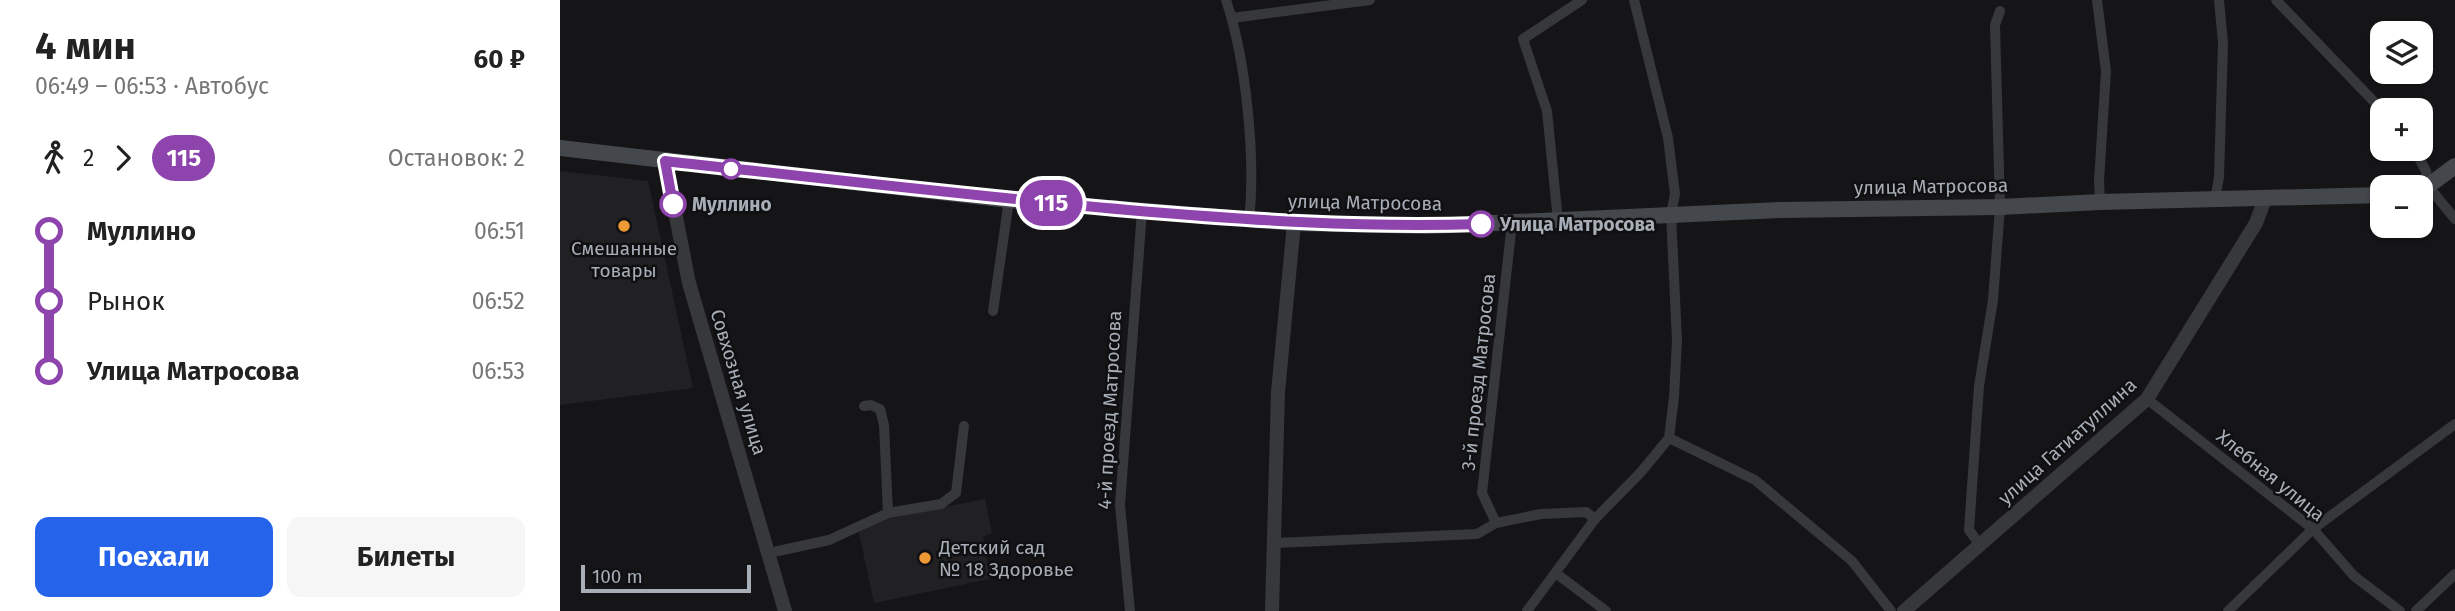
<!DOCTYPE html>
<html lang="ru">
<meta charset="utf-8">
<style>
:root{--surface:#fff;--page:#f6f6f6;--text:#222;--muted:#767676;--accent:#2563eb}
body{margin:0;font-family:"Fira Sans",sans-serif;background:var(--page);color:var(--text);height:100vh;display:flex;flex-direction:column;font-size:26px;white-space:nowrap}
*{box-sizing:border-box;margin:0}
p{font-size:23px;color:var(--muted)}
.icon{flex:none;width:38px;height:38px;fill:none;stroke:currentColor;stroke-width:2;stroke-linecap:round;stroke-linejoin:round}
.map{position:relative;flex:1;overflow:hidden}
.side{display:flex;flex-direction:column;background:var(--surface);width:560px}
.side>*{flex:none}
.badge{padding:0 14px;border-radius:23px;font-size:24px;line-height:46px}
.fabs{position:absolute;left:1810px;top:21px;display:grid;gap:14px}
.fabs a{display:grid;place-items:center;width:63px;height:63px;border-radius:14px;background:var(--surface);box-shadow:0 2px 5px #0004;font-size:35px}
.scale{position:absolute;left:21px;bottom:18px;width:170px;box-sizing:border-box;padding-left:7px;border:4px solid #a7aeb7;border-top:0;font-size:19px;line-height:24px;white-space:nowrap;color:#a7aeb7;-webkit-text-stroke:5px #101012;paint-order:stroke}
.map>.badge{position:absolute;translate:-50% -50%;box-shadow:0 0 0 4px #fff}
.legs{display:flex;align-items:center;gap:10px;height:77px;padding:0 35px;font-size:23px}
.legs p{margin-inline-start:auto}
.head{display:flex;align-items:center;justify-content:space-between;height:119px;padding:0 35px}
h1{font-size:38px;font-weight:700;line-height:52px}
.cta{display:flex;gap:14px;margin-top:auto;padding:14px 35px}
.cta a{flex:1;height:80px;border-radius:14px;background:var(--accent);color:#fff;font-size:28px;font-weight:700;line-height:80px;text-align:center}
.cta a+a{background:var(--page);color:var(--text)}
ul{padding:0 35px;list-style:none}
li{display:flex;align-items:center;gap:24px;height:70px;font-size:26px}
li i{display:grid;place-items:center;width:10px;height:100%;margin:0 9px;background:currentColor}
li i::after{content:'';width:18px;height:18px;margin:-9px;border:5px solid;border-radius:50%;background:var(--surface)}
li p{margin-inline-start:auto}
li:first-child i{background:linear-gradient(#0000 50%,currentColor 0)}
li:last-child i{background:linear-gradient(currentColor 50%,#0000 0)}
main{display:flex;flex:1;min-height:0}
.map>svg:first-child{display:block}
.built{fill:#212124}
.lines{fill:none;stroke-linecap:round;stroke-linejoin:round}
.minor{stroke:#36383c;stroke-width:10}
.tertiary{stroke:#36383c;stroke-width:14}
.secondary{stroke:#44474c;stroke-width:16}
.line-1-casing{stroke:#fff;stroke-width:16}
.line-1{stroke:#8e44ad;stroke-width:10}
.stop-1-dot{fill:#fff;stroke:#8e44ad;stroke-width:3.5}
.poi-dot{fill:#ee9836;stroke:#101012;stroke-width:2.5}
.labels{text-anchor:middle;stroke-width:5;stroke-linejoin:round;paint-order:stroke}
.street-label{font-size:19px;fill:#a7aeb7;stroke:#101012}
.stop-label{font-size:19px;font-weight:bold;fill:#a7aeb7;stroke:#101012;text-anchor:start}
.poi-label{font-size:19px;fill:#a7aeb7;stroke:#101012}
</style>
<main>
<section class="side">
<div class="head"><div><h1>4 мин</h1><p>06:49 – 06:53 · Автобус</p></div><b>60 ₽</b></div>
<div class="legs"><svg class="icon" aria-label="walk" viewBox="0 0 24 24"><circle cx="13" cy="4" r="2"/><path d="M13 8l-2 6 4 7M11 14l-3 7M7 12l3-4h3l4 4"/></svg>2<svg class="icon" aria-label="forward" viewBox="0 0 24 24"><path d="M9 5l7 7-7 7"/></svg><b class="badge" style="background:#8e44ad;color:#fff">115</b><p>Остановок: 2</p></div>
<ul>
<li><i style="color:#8e44ad"></i><b>Муллино</b><p>06:51</p></li>
<li><i style="color:#8e44ad"></i><span>Рынок</span><p>06:52</p></li>
<li><i style="color:#8e44ad"></i><b>Улица Матросова</b><p>06:53</p></li>
</ul>
<div class="cta"><a>Поехали</a><a>Билеты</a></div>
</section>
<div class="map">
<svg width="1895" height="611" viewBox="0 0 1895 611">
<rect width="100%" height="100%" fill="#151517"/>
<g class="built">
<polygon points="0,171 88,181 133,388 0,405"/>
<polygon points="425,499 432,533 423,537 430,579 314,603 297,524"/>
</g>
<g class="lines">
<g class="minor">
<path d="M 666,0 C 686,60 696,157 689,220"/>
<polyline points="1537,0 1546,71 1539,181 1540,202"/>
<polyline points="1716,0 1822,110"/>
<polyline points="672,18 810,0"/>
<polyline points="1854,149 1866,171 1868,186 1895,219"/>
<polyline points="1655,200 1659,177 1663,43 1659,0"/>
<polyline points="998,221 987,111 963,39 1022,0"/>
<polyline points="433,311 449,200"/>
<polyline points="1587,399 1753,529 1794,576 1840,611"/>
<polyline points="304,406 311,405 320,409 324,425 328,513"/>
<polyline points="1109,438 1195,480 1292,561 1331,611"/>
<polyline points="936,523 922,493 952,223"/>
<polyline points="716,543 917,534 936,523 981,514 1026,512 1035,519"/>
<polyline points="1420,545 1409,530 1419,386 1433,300 1440,207 1435,25 1440,11"/>
<polyline points="209,553 269,540 328,513 381,504 396,493 404,426"/>
<polyline points="997,574 1046,611"/>
<polyline points="570,611 560,505 582,211"/>
<polyline points="967,611 1035,519 1081,472 1109,438 1114,397 1117,340 1111,214 1115,194 1108,138 1074,0"/>
<polyline points="1668,611 1753,529 1895,424"/>
<polyline points="1856,611 1895,574"/>
</g>
<g class="tertiary">
<polyline points="105,161 129,283 225,611"/>
<polyline points="712,611 718,392 734,223"/>
<polyline points="1344,611 1587,399 1696,223 1705,199"/>
</g>
<g class="secondary">
<polyline points="0,148 449,200 734,223 868,226 1220,210 1440,207 1540,202 1822,195"/>
<polyline points="1860,188 1868,186 1895,166"/>
</g>
</g>
<g class="lines">
<defs>
<path id="line-1" d="M 113,204 L 105,161 C 259,178 413,196 568,210 C 686,220 803,228 921,224"/>
</defs>
<use href="#line-1" class="line-1-casing"/>
<use href="#line-1" class="line-1"/>
</g>
<g class="stop-1-dot">
<circle cx="171" cy="169" r="9"/>
<circle cx="113" cy="204" r="12"/>
<circle cx="921" cy="224" r="12"/>
</g>
<g class="poi-dot">
<circle cx="64" cy="226" r="7"/>
<circle cx="365" cy="558" r="7"/>
</g>
<g class="labels">
<g class="street-label">
<text transform="translate(1371 186) rotate(-1)" y="7">улица Матросова</text>
<text transform="translate(805 202) rotate(1)" y="7">улица Матросова</text>
<text transform="translate(918 372) rotate(-84)" y="7">3-й проезд Матросова</text>
<text transform="translate(179 382) rotate(73)" y="7">Совхозная улица</text>
<text transform="translate(549 410) rotate(-87)" y="7">4-й проезд Матросова</text>
<text transform="translate(1507 441) rotate(-42)" y="7">улица Гатиатуллина</text>
<text transform="translate(1711 475) rotate(39)" y="7">Хлебная улица</text>
</g>
<g class="stop-label">
<text x="132" y="211">Муллино</text>
<text x="940" y="231">Улица Матросова</text>
</g>
<g class="poi-label">
<text x="64" y="255">Смешанные<tspan x="64" dy="22">товары</tspan></text>
<text x="379" y="554" text-anchor="start">Детский сад<tspan x="379" dy="22">№ 18 Здоровье</tspan></text>
</g>
</g>
</svg>
<div class="fabs">
<a><svg class="icon" aria-label="layers" viewBox="0 0 24 24"><path d="M12 4l9 5-9 5-9-5zM3 14l9 5 9-5"/></svg></a>
<a>+</a>
<a>−</a>
</div>
<div class="scale">100 m</div>
<b class="badge" style="left:491px;top:203px;background:#8e44ad;color:#fff">115</b>
</div>
</main>
